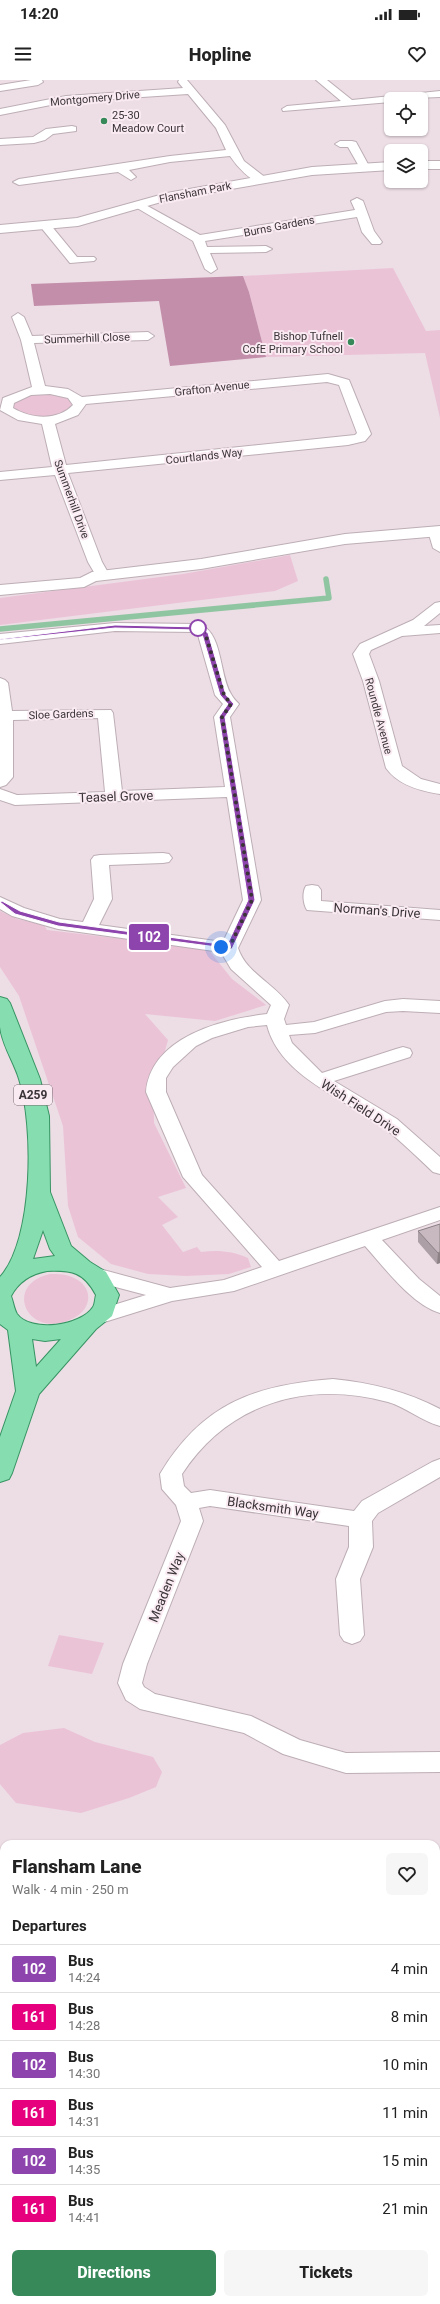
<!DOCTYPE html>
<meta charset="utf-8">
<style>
:root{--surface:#fff;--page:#f6f6f6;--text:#222;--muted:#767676;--line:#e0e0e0;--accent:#38895a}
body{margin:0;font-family:Roboto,sans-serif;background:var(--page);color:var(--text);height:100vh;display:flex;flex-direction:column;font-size:15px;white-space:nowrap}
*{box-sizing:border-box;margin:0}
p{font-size:13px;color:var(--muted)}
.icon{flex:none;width:22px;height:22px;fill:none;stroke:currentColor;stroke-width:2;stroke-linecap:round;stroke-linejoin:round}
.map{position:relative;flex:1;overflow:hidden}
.drawer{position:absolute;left:0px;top:1760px;width:440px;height:464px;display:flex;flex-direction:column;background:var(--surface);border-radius:12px 12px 0 0;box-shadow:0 1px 3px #0004}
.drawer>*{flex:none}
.badge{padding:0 8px;border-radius:3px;font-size:14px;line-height:26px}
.fabs{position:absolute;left:384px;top:12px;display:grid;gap:8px}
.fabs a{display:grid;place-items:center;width:44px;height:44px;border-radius:6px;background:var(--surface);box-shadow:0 1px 3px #0004;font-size:20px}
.you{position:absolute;width:20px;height:20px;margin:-10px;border:3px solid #fff;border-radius:50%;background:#1a73e8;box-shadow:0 0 0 6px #1a73e833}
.map>.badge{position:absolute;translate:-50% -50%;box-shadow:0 0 0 2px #fff}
h2{padding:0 12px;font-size:15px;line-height:36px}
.round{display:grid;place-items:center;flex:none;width:42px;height:42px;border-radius:6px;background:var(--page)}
.summary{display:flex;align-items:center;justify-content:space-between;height:68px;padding:0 12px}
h1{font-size:19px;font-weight:800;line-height:30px}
.cta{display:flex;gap:8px;margin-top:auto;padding:8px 12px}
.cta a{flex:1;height:46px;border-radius:6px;background:var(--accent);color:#fff;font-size:16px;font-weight:800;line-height:46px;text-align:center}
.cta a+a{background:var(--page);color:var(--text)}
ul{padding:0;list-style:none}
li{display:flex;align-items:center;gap:12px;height:48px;padding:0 12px;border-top:1px solid var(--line)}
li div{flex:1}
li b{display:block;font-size:15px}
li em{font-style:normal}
li .badge{min-width:44px;font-weight:700;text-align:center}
.status{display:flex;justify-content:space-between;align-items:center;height:28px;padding:0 20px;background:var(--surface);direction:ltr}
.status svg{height:11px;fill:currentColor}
header{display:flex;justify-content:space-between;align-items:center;height:52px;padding:0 12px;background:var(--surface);font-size:18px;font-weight:800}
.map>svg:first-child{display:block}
.green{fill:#ebc3d7}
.forest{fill:#c38eaa}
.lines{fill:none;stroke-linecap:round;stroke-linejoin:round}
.stream{stroke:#90c5a2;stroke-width:5.5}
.street-casing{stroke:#bdaeb5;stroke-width:2}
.secondary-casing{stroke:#bdaeb5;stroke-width:2}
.primary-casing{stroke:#379463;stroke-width:2}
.street{fill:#fff;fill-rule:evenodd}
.secondary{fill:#fff;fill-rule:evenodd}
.primary{fill:#86ddb0;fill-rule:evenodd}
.wall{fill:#ac9fa5}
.shaded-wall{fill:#8c8286}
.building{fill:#c8b9c0;stroke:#8c8286}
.line{fill:#8e44ad;stroke:#fff}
.walk{stroke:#3a3437;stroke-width:4;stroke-dasharray:0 7.2}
.poi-dot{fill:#38895a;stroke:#faeaf2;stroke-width:1.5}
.stop-dot{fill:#fff;stroke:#8e44ad;stroke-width:2}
.labels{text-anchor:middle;stroke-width:4;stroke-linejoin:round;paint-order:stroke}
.far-street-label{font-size:11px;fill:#3a3437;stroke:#faeaf2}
.far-poi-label{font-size:11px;fill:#3a3437;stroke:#faeaf2;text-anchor:start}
.shield{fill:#faeaf2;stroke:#746b6f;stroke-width:1}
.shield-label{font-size:12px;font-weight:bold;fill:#3a3437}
.street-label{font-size:13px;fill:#3a3437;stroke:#faeaf2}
</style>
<div class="status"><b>14:20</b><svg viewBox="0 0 49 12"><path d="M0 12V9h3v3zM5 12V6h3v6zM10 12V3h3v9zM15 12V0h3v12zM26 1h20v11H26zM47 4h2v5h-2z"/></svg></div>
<header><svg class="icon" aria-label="menu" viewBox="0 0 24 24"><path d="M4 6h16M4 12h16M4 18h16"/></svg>Hopline<svg class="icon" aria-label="heart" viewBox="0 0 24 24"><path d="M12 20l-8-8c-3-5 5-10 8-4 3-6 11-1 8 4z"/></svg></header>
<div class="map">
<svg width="440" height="2224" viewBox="0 0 440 2224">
<rect width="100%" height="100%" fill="#eddde5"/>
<g class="green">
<polygon points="393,188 426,251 440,250 440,338 425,273 266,277 249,212 243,196"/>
<path d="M 41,312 L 70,317 L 74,328 C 46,340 39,341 11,328 L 15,319 Z"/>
<polygon points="290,475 298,501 275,511 0,545 0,518 183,494"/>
<path d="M 0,831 L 17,839 L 44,845 L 47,850 L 208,869 L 232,899 L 266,925 L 215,941 L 145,934 L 168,960 L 164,974 L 153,993 L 154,1043 L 186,1108 L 158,1117 L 178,1137 L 162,1145 L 183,1172 L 197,1167 L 201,1172 C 218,1170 232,1171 248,1178 L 251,1187 L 229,1194 L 186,1196 L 148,1194 L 111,1184 L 78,1157 L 68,1126 L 63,1046 L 19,916 L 0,887 Z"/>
<path d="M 50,1194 C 58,1194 67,1194 74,1198 C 92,1206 93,1226 77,1236 C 30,1265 0,1205 50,1194 Z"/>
<polygon points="59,1555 104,1563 92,1594 48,1586"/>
<polygon points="64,1648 95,1662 153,1677 162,1692 156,1707 129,1718 81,1733 16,1723 0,1704 0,1665 23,1653"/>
<polygon points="436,1823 440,1824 440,1868 436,1868"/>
<polygon points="440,1891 440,1949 436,1949 436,1891"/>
</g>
<polygon class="forest" points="243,196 249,212 266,277 170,286 159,221 34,226 31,204"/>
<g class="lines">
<polyline class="stream" points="0,549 329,518 326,499"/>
<defs>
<g id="street">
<polygon points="31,0 42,0 43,2 38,5 0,11 0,5"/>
<path d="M 179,0 L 187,0 L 225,45 L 244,81 L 266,98 L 266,102 C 253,106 236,85 230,76 L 170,82 L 129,90 L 136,97 L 131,100 L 118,92 L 19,105 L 13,102 L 19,99 L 170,76 L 226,70 L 216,48 L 188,14 L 66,22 L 0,35 L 0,29 L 66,16 L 183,8 L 178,2 Z"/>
<polygon points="316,0 327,0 352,20 440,11 440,17 391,19 391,22 283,31 282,29 287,26 341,21"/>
<polygon points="72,46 76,47 76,51 53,54 45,60 34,63 0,65 0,59 33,57 46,49"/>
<polygon points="352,61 356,62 369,86 368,88 360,88 348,67 340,67 335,64 340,61"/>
<polygon points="357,118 363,121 374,151 382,162 380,164 372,164 362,152 357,137 205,161 207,167 266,166 272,169 266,172 210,173 217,189 211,193 205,189 193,161 132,125 134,123 142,123 200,155 355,130 351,121"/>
<polygon points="45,142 49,143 77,177 94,177 96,179 94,181 70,183 39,145"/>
<path d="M 18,233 L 24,237 L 32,256 L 148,252 L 154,256 L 148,260 L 34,263 L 45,306 L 68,309 L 82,317 L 328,294 L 349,300 L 371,354 L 365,361 L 348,365 L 68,393 L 102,482 L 110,496 L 103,500 L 98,499 L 88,482 L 55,395 L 0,400 L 0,392 L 52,387 L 42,344 L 18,340 L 0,330 L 3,318 L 32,307 L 21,260 L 12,237 ZM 327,302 L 339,305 L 357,353 L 355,355 L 66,385 L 55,344 L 78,335 L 86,324 ZM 50,314 L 68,318 L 73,325 C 58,341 31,339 13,328 L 14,323 L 31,315 Z"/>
<polygon points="435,447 440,448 440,472 433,468 428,451"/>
<path d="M 440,522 L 440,533 L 424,546 L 440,545 L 440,553 L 402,556 L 371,570 L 369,574 L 379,601 L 402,686 L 421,699 L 440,704 L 440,714 C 420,711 398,705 386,688 L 363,601 L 353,574 L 360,564 L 413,540 L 435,523 Z"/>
<path d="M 115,543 L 198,544 C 223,550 219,595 231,614 C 233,618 236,621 239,624 L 230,637 L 261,820 L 238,868 C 246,893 274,903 289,925 L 284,939 L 286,945 L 314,942 L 385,921 L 403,919 L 440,921 L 440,933 L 403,931 L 386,932 L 315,953 L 289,955 L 292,963 L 322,993 L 396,969 L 403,967 L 410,969 L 412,973 L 410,977 L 334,1001 L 397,1039 L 440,1077 L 440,1094 L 433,1092 C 417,1077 401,1061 383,1047 C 346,1019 280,997 267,945 L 248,947 L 212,958 L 196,966 L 173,987 L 166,998 L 166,1012 L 202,1095 L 279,1181 L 440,1127 L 440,1140 L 382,1160 L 419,1199 L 440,1216 L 440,1233 C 412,1225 384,1187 365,1166 L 234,1211 L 172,1221 L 98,1244 L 91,1242 L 87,1237 L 91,1232 L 146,1215 L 89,1200 L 86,1195 L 89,1190 L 96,1188 L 170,1208 L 224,1200 L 262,1187 L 183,1097 L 146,1012 C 151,957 222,939 267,934 L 271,925 L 231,889 L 221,872 L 58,849 L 12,836 L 0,829 L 0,817 L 24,828 L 60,839 L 83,842 L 94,819 L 91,780 L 94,776 L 100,775 L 163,773 L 169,774 L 172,778 L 169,782 L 163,783 L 109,785 L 112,819 L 99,845 L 223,862 L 243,820 L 227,717 L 15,725 L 0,720 L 0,709 L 17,715 L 105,712 L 98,638 L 13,640 L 13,697 L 6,705 L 0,707 L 0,598 L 5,600 L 8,603 L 12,631 L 111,630 L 113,633 L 122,711 L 225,707 L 214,637 L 223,624 L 215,615 L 198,555 L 194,552 L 115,551 L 0,564 L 0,554 Z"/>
<path d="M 312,805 L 318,806 L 321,810 L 321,821 L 440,830 L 440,840 L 307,830 C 303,824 302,812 306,806 Z"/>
<path d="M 333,1299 C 372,1303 406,1311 440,1329 L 440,1346 C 421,1341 406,1327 388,1322 C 307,1300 228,1323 182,1394 L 184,1406 L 191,1413 L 210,1410 L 354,1431 L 362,1421 L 432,1382 L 440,1379 L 440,1397 L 378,1433 L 372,1441 L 373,1467 L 360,1499 L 364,1555 L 360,1561 L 352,1564 L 344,1561 L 340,1555 L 336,1499 L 349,1467 L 349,1446 L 210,1426 L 199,1428 L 203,1441 L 147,1584 L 142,1603 L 144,1607 L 155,1614 L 251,1636 L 300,1660 L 346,1673 L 440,1672 L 440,1692 L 346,1693 L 283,1674 L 244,1653 L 140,1629 L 126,1620 L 118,1603 L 123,1584 L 181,1441 L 176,1425 L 162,1409 L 160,1394 C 202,1324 254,1305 333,1299 Z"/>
<polygon points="4,1987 4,2013 0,2014 0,1988"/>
<polygon points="440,2102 440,2128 436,2129 436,2103"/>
<rect x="307" y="2220" width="30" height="4"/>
</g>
<g id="secondary">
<rect x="421" y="81" width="19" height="8"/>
<polygon points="391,82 391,90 312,95 168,120 78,146 0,153 0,145 77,138 167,113 312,87"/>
<polygon points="440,446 440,456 345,464 201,489 96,501 84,507 0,515 0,505 80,498 92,492 201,479 345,454"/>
</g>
<path id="primary" d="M 0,917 L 7,919 L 10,923 L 40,999 L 49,1036 L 50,1112 L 71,1166 L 90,1182 L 106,1192 L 119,1215 L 112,1236 L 96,1249 L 39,1314 L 12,1393 L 9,1399 L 0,1402 L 0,1357 L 16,1311 L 8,1250 L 0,1244 L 0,1197 C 34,1160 34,1045 19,999 C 14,982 2,965 0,947 C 0,938 0,927 0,917 ZM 43,1150 L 50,1169 L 55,1176 L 33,1179 ZM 47,1191 C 72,1190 84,1192 96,1215 C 95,1218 95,1224 93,1227 C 81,1246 31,1253 17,1234 C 14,1229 13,1221 11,1216 C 19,1201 31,1194 47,1191 ZM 32,1259 L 45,1261 L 61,1259 L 36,1287 Z"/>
</defs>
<use href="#street" class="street-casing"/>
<use href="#secondary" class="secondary-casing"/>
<use href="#primary" class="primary-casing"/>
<use href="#street" class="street"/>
<use href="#secondary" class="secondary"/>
<use href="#primary" class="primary"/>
</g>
<polygon class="wall" points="440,1144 440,1183 437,1184 418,1162 418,1151"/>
<polygon class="shaded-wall" points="440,1172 440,1183 437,1184 438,1173"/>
<polygon class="building" points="440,1144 440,1172 438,1173 418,1151"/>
<polygon class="line" points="115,545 200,547 208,553 226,615 234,624 225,637 255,820 232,869 58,846 15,834 0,822 2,821 20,831 59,842 227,865 248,820 219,637 228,624 220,615 202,554 196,550 115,548 0,560 0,559"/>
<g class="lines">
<polyline class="walk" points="198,548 205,553 224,615 231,624 222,637 252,820 229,868 221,867"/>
</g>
<g class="poi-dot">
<circle cx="104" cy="41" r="4"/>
<circle cx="351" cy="262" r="4"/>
</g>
<circle class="stop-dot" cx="198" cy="548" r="8"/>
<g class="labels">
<g class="far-street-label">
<text transform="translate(95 18) rotate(-5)" y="4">Montgomery Drive</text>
<text transform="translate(195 112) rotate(-11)" y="4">Flansham Park</text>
<text transform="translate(279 146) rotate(-11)" y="4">Burns Gardens</text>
<text transform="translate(87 258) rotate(-2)" y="4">Summerhill Close</text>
<text transform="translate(212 308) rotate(-6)" y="4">Grafton Avenue</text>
<text transform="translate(204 376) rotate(-6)" y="4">Courtlands Way</text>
<text transform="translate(72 419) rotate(70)" y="4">Summerhill Drive</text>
<text transform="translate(61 634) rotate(-2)" y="4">Sloe Gardens</text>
<text transform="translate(379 636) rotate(75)" y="4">Roundle Avenue</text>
</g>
<g class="far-poi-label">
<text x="112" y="39">25-30<tspan x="112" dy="13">Meadow Court</tspan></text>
<text x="343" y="260" text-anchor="end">Bishop Tufnell<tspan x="343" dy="13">CofE Primary School</tspan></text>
</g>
<rect class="shield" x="14" y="1005" width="38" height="20" rx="3"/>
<g class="shield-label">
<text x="33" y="1019">A259</text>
</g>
<g class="street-label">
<text transform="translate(116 716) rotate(-2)" y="5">Teasel Grove</text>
<text transform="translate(377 830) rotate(4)" y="5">Norman's Drive</text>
<text transform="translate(361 1027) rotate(33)" y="5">Wish Field Drive</text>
<text transform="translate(273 1427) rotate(8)" y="5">Blacksmith Way</text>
<text transform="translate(166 1507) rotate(-68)" y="5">Meaden Way</text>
</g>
</g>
</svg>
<div class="fabs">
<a><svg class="icon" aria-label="locate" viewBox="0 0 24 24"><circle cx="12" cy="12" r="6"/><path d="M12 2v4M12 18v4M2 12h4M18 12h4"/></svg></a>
<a><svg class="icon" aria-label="layers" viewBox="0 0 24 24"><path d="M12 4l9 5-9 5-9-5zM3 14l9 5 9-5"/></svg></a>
</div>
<div class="you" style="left:221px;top:867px"></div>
<b class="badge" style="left:149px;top:857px;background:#8e44ad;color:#fff">102</b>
<section class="drawer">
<div class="summary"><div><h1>Flansham Lane</h1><p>Walk · 4 min · 250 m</p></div><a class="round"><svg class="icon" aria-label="heart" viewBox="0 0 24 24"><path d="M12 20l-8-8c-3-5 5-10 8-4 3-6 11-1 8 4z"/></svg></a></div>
<h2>Departures</h2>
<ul>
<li><span class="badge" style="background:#8e44ad;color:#fff">102</span><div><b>Bus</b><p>14:24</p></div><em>4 min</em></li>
<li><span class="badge" style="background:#e6007e;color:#fff">161</span><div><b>Bus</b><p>14:28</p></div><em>8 min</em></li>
<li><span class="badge" style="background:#8e44ad;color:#fff">102</span><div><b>Bus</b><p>14:30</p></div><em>10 min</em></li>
<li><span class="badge" style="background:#e6007e;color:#fff">161</span><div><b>Bus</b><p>14:31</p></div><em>11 min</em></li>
<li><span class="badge" style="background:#8e44ad;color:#fff">102</span><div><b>Bus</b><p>14:35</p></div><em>15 min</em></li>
<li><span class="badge" style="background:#e6007e;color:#fff">161</span><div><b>Bus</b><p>14:41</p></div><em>21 min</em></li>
</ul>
<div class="cta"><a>Directions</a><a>Tickets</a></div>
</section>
</div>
